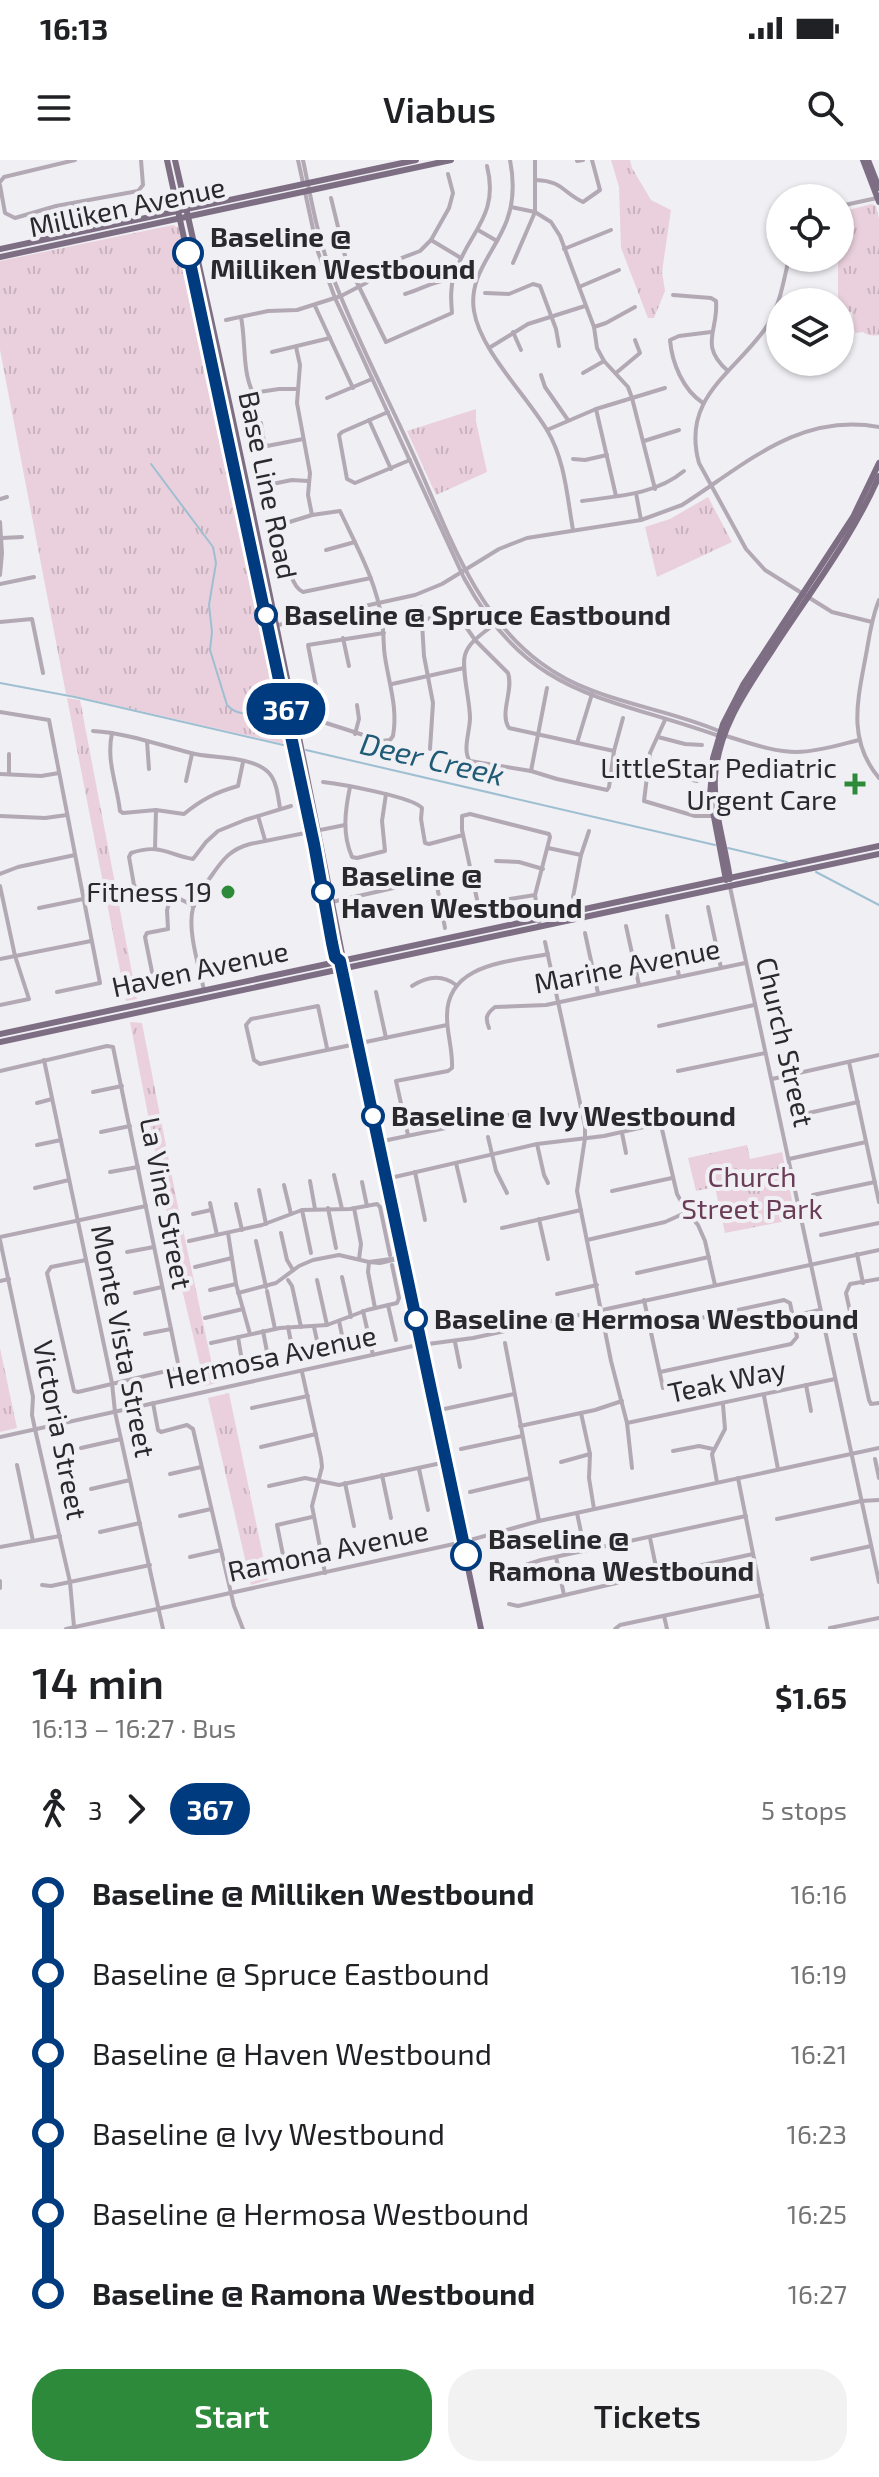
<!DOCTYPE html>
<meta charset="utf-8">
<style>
:root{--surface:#fff;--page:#f2f2f2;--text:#202124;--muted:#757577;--accent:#2e8a3b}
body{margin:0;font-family:"Exo 2",sans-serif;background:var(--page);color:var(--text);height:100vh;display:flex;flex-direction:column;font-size:30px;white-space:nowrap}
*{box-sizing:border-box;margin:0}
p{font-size:26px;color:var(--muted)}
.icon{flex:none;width:44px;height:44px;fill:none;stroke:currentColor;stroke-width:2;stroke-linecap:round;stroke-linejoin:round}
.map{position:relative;height:1469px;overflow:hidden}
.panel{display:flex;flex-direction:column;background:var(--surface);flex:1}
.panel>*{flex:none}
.badge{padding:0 16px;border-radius:26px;font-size:28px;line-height:52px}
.buttons{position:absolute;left:766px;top:24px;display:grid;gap:16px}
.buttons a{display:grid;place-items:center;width:88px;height:88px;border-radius:50%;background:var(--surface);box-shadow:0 2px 6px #0004;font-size:40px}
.map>.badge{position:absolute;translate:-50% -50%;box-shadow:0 0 0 4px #fff}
.legs{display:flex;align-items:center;gap:12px;height:88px;padding:0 32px;font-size:26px}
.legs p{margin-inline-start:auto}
.overview{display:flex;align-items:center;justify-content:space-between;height:136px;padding:0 32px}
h1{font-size:44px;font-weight:600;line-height:60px}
.action{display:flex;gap:16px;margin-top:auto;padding:16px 32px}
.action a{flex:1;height:92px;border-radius:32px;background:var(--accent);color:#fff;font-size:32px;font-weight:600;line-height:92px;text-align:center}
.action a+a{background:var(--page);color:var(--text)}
ul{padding:0 32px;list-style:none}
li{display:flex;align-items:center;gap:28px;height:80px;font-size:30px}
li i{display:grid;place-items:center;width:12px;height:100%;margin:0 10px;background:currentColor}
li i::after{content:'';width:20px;height:20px;margin:-10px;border:6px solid;border-radius:50%;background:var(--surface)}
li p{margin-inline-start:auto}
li:first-child i{background:linear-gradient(#0000 50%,currentColor 0)}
li:last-child i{background:linear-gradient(currentColor 50%,#0000 0)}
.status{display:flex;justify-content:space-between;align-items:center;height:56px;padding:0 40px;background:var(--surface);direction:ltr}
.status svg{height:22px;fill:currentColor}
header{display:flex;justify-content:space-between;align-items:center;height:104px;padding:0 32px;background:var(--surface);font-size:36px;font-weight:600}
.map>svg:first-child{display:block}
.park{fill:url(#park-tufts)}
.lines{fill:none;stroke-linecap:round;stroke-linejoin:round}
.stream{stroke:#9ebfd1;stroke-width:2}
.minor{stroke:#b2a9b5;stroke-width:4}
.major{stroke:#7e6e84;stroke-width:6}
.line-1-casing{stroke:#fff;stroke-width:18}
.line-1{stroke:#003b80;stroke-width:12}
.stop-1-dot{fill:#fff;stroke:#003b80;stroke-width:4}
.poi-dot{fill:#2e8a3b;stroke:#efeff4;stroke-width:3}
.labels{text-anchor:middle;stroke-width:8;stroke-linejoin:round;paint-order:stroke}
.street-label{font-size:28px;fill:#2a2a2c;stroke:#efeff4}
.stop-label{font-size:28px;font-weight:bold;fill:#2a2a2c;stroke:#efeff4;text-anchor:start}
.poi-label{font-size:28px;fill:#2a2a2c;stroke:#efeff4;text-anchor:end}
.park-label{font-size:28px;fill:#6b3c56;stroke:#efeff4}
.water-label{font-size:30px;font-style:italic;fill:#205b76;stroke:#efeff4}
</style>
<div class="status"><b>16:13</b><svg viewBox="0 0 49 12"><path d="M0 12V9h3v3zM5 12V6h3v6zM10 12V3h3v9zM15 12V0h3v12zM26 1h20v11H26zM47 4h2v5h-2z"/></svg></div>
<header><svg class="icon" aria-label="menu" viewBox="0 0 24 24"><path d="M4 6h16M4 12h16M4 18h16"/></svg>Viabus<svg class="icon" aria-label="search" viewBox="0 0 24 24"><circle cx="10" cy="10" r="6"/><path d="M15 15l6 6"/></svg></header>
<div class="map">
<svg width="879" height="1469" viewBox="0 0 879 1469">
<defs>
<pattern id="park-tufts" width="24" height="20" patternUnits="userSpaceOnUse" patternTransform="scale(2)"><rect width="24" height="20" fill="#ead0dd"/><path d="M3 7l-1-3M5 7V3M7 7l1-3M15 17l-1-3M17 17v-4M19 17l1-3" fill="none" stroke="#c9b3be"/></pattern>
</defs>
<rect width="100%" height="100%" fill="#efeff4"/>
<g class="park">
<polygon points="611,0 630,0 632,8 651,40 671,50 662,112 665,131 654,158 648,158 621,88 619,27"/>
<path d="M 872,44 L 876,46 L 879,59 L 879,175 C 873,176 868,176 863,172 L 855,173 L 852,152 L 840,150 L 840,142 L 838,142 L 838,101 L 820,98 L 840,98 L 840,52 Z"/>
<polygon points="173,65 179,68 188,109 269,498 289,585 66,534 0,190 0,101"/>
<polygon points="476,249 476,261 487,312 436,335 407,271"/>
<polygon points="708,337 732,382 657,417 645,367 670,359"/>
<polygon points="67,538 80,540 137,839 126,841"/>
<polygon points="130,862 142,863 177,1042 216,1223 205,1226 181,1125"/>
<polygon points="747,985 750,999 782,992 796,1059 725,1073 715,1027 696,1031 688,998"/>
<polygon points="0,1188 17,1268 0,1272"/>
<polygon points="229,1233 268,1420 251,1425 208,1238"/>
</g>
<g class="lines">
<g class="stream">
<path d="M 151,304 L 213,387 L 216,403 L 209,445 L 212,472 L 210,490 L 227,545 C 235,554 242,552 252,556 C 264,560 261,567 277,568"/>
<polyline points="0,523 75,537 292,587"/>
<polyline points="306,590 715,685"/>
<polyline points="728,688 787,702"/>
<polyline points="816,712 879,745"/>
</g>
<g class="minor">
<polyline points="298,0 303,23"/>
<path d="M 303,0 C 311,38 317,75 331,112 C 354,174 386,234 413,294 C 447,368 473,453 541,503 C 594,543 662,546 721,572"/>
<path d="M 510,0 C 514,20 514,41 507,60 C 496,91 468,115 474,151 C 480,190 526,235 547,270 C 565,300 567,336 573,370"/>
<polyline points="577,1 583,0"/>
<path d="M 536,20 C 563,21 563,33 583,42 L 600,30 L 592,0"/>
<polyline points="0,22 4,17 75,0"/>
<polyline points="0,25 5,53 15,58 56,46 138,31 143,25 141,0"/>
<path d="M 305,32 L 318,92 L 335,138 L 464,418 C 529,538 604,535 719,576 L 723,575 C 747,582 772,592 797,592 C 817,592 839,585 859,580"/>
<path d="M 331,38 L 346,100 L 386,182 L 452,153 C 451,140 450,128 454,116 C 467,73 500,57 487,6"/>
<polyline points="72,44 78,73"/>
<polyline points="840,46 877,38"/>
<polyline points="511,47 535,52 551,62 560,76 594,167 597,188 604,201 628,227 632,238 655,329"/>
<polyline points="478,70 497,81"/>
<polyline points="431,80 461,98"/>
<polyline points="564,89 611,70"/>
<path d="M 789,98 C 783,123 780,147 765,169 C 733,214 681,238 699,303 L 746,389 L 765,410 L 832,452 L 872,462"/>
<polyline points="513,103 535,52 535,0"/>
<polyline points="579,127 619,110"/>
<polyline points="485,133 509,134 533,124 540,126 556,169 559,186"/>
<path d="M 405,134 C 422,129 435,120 453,119"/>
<path d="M 673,135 L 711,138 L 716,141 C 719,170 698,185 728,211"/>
<polyline points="315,146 353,228"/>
<path d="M 241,157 C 246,182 242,211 253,233 L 279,229 L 298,229"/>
<polyline points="226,160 268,151 297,150 341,136 366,123 386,104 420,91 431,80 449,48 453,33 448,14"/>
<polyline points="594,167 606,163 635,147"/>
<polyline points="513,172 521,190"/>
<polyline points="296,187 300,205 297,243 310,313 308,335 312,355"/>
<polyline points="489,188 528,164 585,146"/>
<polyline points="272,192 330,178"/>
<polyline points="583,213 604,201"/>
<polyline points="616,213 640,193 635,180"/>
<polyline points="541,215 545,227 568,260"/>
<polyline points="327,238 372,219"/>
<path d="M 703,243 C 683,230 672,203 670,180 L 679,176 L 711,172"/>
<polyline points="596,249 616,336"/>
<polyline points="388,252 342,272 339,275 347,319 355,323 410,300"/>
<polyline points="369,260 391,309"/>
<polyline points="261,263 264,282 267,286 303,279"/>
<polyline points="547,270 596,249 665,228"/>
<polyline points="644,281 679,270"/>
<polyline points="573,299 585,300 607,295"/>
<polyline points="262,326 292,320 308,321"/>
<polyline points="636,333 641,360"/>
<polyline points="0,339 7,337"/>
<path d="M 582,341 C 617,336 655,335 684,311"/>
<polyline points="0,362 2,393 0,415"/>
<polyline points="2,378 22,377"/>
<polyline points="326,390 355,382"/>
<path d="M 371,418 L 303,432 C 287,425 286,385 281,368 L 283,364 L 312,355 L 340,351 C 357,387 376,421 382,460 C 384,472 383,485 385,497 C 389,524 398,548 393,576 L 390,580 L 382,581 L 323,562 L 308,485 L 384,473"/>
<polyline points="0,424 34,417"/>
<path d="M 879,440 C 871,459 869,480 865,500 C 857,543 848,581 879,618"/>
<polyline points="421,447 424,496 433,543 430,589"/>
<path d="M 422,460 C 434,459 447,449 455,451 L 475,480 L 508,513 C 514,530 499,553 509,568 L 614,591"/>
<polyline points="0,462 32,459 43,513"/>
<path d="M 496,463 C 485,472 469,481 465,495 C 461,508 470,541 470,558 C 470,571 462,591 470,601 L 531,611 L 557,619 L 607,630 L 609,627 L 614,591 L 623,558"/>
<path d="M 269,467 L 415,435 L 442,424 L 499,389 L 527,378 L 641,360 L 682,345 C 745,305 799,252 879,267"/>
<polyline points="343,478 349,506"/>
<polyline points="392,524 464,508"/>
<polyline points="0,552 49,560 100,823 57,832"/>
<polyline points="665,560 650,593 644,641 695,656 715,656"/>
<path d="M 93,571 C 127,573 159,585 191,593 C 212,599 252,595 269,613 C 277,622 278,637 280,648"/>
<path d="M 112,573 C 106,601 117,624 120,651 L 123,653 L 156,650 L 184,654 C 201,640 216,632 238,626 L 243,602"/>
<polyline points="355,574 359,559 357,545"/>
<polyline points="658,577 685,584 702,585"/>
<polyline points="147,581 149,609"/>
<polyline points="577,583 592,534"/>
<polyline points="9,594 9,614"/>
<polyline points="649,610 697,621"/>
<polyline points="531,611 547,528"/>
<polyline points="0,614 41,616 59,613"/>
<polyline points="186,621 192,594"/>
<path d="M 323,622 C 341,624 413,637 422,648 L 421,659 L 425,683 L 429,684 L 463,675"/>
<path d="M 350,627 C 345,651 342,674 352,697 L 357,698 L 385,691 L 382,661 L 386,634"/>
<polyline points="0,656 45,658 67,655"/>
<polyline points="258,656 265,680"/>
<polyline points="548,688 581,695"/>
<polyline points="155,689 156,650"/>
<polyline points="496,701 519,702 543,709"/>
<polyline points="0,714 18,707 75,695"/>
<polyline points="0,726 15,796 29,839 0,845"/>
<polyline points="730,727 879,1422"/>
<polyline points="535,735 478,744 462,670 462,656 470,654 549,674 550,677 535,735 540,767"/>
<polyline points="573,737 581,695 589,671"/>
<polyline points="332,742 433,719 436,721 445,768"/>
<path d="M 194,746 L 160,729 L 138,730 L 134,725 L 129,697 L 131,693 C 161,683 168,695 193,699 L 206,682 L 218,671 L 245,660 L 291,646"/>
<polyline points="708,747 721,808"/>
<polyline points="39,748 83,739"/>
<polyline points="667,756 679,816"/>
<polyline points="626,766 639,825"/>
<polyline points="585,773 598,833"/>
<polyline points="545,782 585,966 585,978 577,1031 611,1201 627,1263 632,1308"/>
<polyline points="0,799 91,781"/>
<polyline points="152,812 145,777 147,773 168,769 167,750 172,734"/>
<path d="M 412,826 C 426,817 442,814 456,825"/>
<path d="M 204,830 C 199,807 187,770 193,748 C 196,736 205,725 212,715 C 223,699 231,689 250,684 L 345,665"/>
<polyline points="376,832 386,878"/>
<polyline points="659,866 754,845"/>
<path d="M 489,868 C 485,858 486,854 495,847 L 546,845 L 745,803"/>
<polyline points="327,888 318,846 251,859 246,865 254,900 260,904 447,865"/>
<polyline points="44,900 112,1223 115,1252 163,1469"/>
<polyline points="849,902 879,1042"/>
<polyline points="0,911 107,886 113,887 179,1208 78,1232 74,1231 47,1113 51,1107 86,1100"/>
<polyline points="678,911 765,893"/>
<polyline points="772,919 879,895"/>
<polyline points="93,932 122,926"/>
<polyline points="37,943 52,939"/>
<polyline points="443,953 446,967"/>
<polyline points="795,956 858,942"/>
<polyline points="661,965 677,1034 687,1052 698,1065 705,1081 715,1125"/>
<polyline points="101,972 130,966"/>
<polyline points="622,973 626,993"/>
<path d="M 408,975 L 396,921 L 448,911 L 452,908 C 453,891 447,874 447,857 C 446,803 509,802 548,794"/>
<polyline points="488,977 496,1011 507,1033"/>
<polyline points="378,982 523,952"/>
<polyline points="537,984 544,1015 548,1023"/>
<polyline points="37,985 61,980"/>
<polyline points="789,999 866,982"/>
<polyline points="456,1003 465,1041"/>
<polyline points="110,1012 138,1007"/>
<polyline points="415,1012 425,1060"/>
<polyline points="334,1015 342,1049"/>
<polyline points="386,1019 537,984 604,976 679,959"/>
<polyline points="310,1021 315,1049"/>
<polyline points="362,1022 367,1046"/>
<polyline points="284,1025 291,1054"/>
<polyline points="35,1028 69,1020"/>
<polyline points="259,1030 266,1064"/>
<polyline points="612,1031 672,1018"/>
<polyline points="813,1035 875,1022"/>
<polyline points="210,1043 217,1075"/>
<polyline points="236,1044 242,1070"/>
<polyline points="328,1048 336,1088"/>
<polyline points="354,1048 361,1084 359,1099"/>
<polyline points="302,1050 311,1093"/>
<polyline points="193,1054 211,1050"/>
<polyline points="539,1059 548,1099"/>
<polyline points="502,1068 581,1050"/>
<polyline points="228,1073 236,1124 250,1174"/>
<polyline points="281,1073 287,1100 293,1110"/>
<polyline points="821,1075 879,1063"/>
<polyline points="0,1077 146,1046"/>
<polyline points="0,1080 33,1237 32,1255 35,1269 70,1422 74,1467"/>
<polyline points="587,1080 665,1062 687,1052"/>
<polyline points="189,1081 262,1065 302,1050 350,1049 377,1044 380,1047 390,1095"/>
<polyline points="256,1081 266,1127"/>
<polyline points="127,1092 154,1087"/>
<polyline points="857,1094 863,1123"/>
<polyline points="369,1102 368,1112 375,1148"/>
<polyline points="369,1102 380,1103 397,1099"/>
<polyline points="195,1107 232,1098"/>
<polyline points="637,1113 709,1097"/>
<polyline points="342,1117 351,1157"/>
<polyline points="879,1119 850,1124 846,1133 869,1240 871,1244 879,1243"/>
<polyline points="288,1120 292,1126 301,1167"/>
<polyline points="317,1120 327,1165"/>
<polyline points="0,1121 9,1119"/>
<polyline points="210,1130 236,1124"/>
<polyline points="267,1131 275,1169"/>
<polyline points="135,1133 162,1127"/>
<polyline points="238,1133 276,1123 299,1106 313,1100 339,1095 369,1102 398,1098"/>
<polyline points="557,1134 597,1125"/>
<polyline points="644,1140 663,1228"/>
<polyline points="388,1145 396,1180"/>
<polyline points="363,1151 373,1195"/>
<polyline points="792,1156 820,1150"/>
<polyline points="205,1158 243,1149"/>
<polyline points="339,1161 343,1180"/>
<polyline points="288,1167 293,1192"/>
<polyline points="314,1167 318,1185"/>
<polyline points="650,1169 784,1140 790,1143 797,1177 791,1184 660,1212"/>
<polyline points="263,1171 268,1197"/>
<polyline points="145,1174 171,1169"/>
<polyline points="455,1182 460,1207"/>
<polyline points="211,1183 280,1168 327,1165 367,1150 397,1143 399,1138 392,1105"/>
<polyline points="505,1183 539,1361"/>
<polyline points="226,1206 242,1201 238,1177"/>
<polyline points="302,1212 321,1298 322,1307 312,1346 325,1413"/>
<polyline points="806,1225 811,1251"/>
<polyline points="764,1236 778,1309"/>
<polyline points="153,1243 158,1270 161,1272 187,1265 193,1269 234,1446 243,1469"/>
<polyline points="252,1248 308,1236"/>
<polyline points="435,1251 514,1234"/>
<polyline points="581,1253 590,1294 589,1318 594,1349"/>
<polyline points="627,1263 835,1219"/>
<polyline points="520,1266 595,1250 622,1241"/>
<polyline points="0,1277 413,1186 473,1178 879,1090"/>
<polyline points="261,1287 316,1274"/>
<polyline points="81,1288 121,1279"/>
<polyline points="461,1289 522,1276"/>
<polyline points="673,1291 699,1286 713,1289"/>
<polyline points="875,1299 879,1318"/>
<polyline points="561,1302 590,1294"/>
<polyline points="17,1305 33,1381"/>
<polyline points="419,1309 428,1350"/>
<polyline points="170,1314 201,1307"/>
<polyline points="382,1315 391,1358"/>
<polyline points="738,1318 768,1469"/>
<polyline points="717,1322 712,1294 725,1269 723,1245"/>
<polyline points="345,1323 354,1366"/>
<polyline points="269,1326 305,1318 339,1325 446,1302"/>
<polyline points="91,1329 130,1320"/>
<polyline points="470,1332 530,1318"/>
<polyline points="577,1353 585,1391"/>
<polyline points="180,1356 211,1349"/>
<polyline points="777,1359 861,1341 879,1340"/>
<polyline points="100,1372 140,1363"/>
<polyline points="0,1387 60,1376"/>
<polyline points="190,1397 221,1390"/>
<polyline points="556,1397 564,1435"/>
<polyline points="812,1399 871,1386"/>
<polyline points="285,1405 277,1365 312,1357"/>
<polyline points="698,1406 753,1394"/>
<polyline points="501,1413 541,1400 746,1356"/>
<polyline points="0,1421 0,1428"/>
<polyline points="42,1425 51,1426 150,1405"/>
<polyline points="509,1444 518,1446 655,1414 656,1407 650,1378"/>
<polyline points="664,1456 667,1469"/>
<polyline points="830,1468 879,1458"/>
<polyline points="66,1469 463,1382 539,1361 879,1288"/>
<polyline points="615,1469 620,1465 762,1435"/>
</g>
<g class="major">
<polyline points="167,0 263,441 314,684 332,783 335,797 340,801"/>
<path d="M 175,0 C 236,263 290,528 342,794 L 340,801 L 341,810 L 481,1469"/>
<polyline points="863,0 879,42"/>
<polyline points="868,0 879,28"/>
<polyline points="0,89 416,0"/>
<polyline points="0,97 451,0"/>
<path d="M 730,719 C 725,684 713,651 715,616 C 719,567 747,529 773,489 C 808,435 854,375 879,316"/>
<polyline points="726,720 710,636 713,598 723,564 743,525 853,357 879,303"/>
<polyline points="0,874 879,686"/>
<polyline points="0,882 879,694"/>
</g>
</g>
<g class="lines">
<defs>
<polyline id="line-1" points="188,93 314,684 332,783 335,797 340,801 466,1395"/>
</defs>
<use href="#line-1" class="line-1-casing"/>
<use href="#line-1" class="line-1"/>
</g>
<g class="stop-1-dot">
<circle cx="188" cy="93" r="14"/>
<circle cx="266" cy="455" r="10"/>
<circle cx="323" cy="732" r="10"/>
<circle cx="373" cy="956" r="10"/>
<circle cx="416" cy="1159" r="10"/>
<circle cx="466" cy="1395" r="14"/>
</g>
<g class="poi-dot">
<path d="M851 612h8v8h8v8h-8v8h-8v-8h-8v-8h8z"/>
<circle cx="228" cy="732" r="8"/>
</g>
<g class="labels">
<g class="street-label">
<text transform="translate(127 47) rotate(-12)" y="10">Milliken Avenue</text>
<text transform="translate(268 325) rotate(78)" y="10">Base Line Road</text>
<text transform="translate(627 806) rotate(-11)" y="10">Marine Avenue</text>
<text transform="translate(200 809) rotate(-12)" y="10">Haven Avenue</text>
<text transform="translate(785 882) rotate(77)" y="10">Church Street</text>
<text transform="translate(166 1043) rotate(79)" y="10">La Vine Street</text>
<text transform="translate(123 1181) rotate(79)" y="10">Monte Vista Street</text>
<text transform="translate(271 1197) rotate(-12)" y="10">Hermosa Avenue</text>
<text transform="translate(727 1221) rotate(-12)" y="10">Teak Way</text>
<text transform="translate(60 1270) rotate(79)" y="10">Victoria Street</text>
<text transform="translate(328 1391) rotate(-12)" y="10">Ramona Avenue</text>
</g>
<g class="stop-label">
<text x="210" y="87">Baseline @<tspan x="210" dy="32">Milliken Westbound</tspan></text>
<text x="284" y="465">Baseline @ Spruce Eastbound</text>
<text x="341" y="726">Baseline @<tspan x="341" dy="32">Haven Westbound</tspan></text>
<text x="391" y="966">Baseline @ Ivy Westbound</text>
<text x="434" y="1169">Baseline @ Hermosa Westbound</text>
<text x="488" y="1389">Baseline @<tspan x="488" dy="32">Ramona Westbound</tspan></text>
</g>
<g class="poi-label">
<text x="837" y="618">LittleStar Pediatric<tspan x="837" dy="32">Urgent Care</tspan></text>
<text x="212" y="742">Fitness 19</text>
</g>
<g class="park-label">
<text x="752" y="1027">Church<tspan x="752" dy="32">Street Park</tspan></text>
</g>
<g class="water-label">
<text transform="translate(432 600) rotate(13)" y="10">Deer Creek</text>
</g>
</g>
</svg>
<div class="buttons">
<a><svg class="icon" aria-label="locate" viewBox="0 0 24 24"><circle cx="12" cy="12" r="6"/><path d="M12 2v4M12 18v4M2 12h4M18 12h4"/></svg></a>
<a><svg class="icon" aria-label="layers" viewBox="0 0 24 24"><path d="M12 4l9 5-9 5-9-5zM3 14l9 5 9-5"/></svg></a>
</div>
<b class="badge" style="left:286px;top:549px;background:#003b80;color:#fff">367</b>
</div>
<section class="panel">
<div class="overview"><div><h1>14 min</h1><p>16:13 – 16:27 · Bus</p></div><b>$1.65</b></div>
<div class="legs"><svg class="icon" aria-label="walk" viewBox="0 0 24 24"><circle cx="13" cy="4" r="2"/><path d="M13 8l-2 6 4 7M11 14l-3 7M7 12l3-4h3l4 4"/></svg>3<svg class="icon" aria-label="forward" viewBox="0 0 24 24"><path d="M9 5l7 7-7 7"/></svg><b class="badge" style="background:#003b80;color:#fff">367</b><p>5 stops</p></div>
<ul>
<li><i style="color:#003b80"></i><b>Baseline @ Milliken Westbound</b><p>16:16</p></li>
<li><i style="color:#003b80"></i><span>Baseline @ Spruce Eastbound</span><p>16:19</p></li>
<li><i style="color:#003b80"></i><span>Baseline @ Haven Westbound</span><p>16:21</p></li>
<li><i style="color:#003b80"></i><span>Baseline @ Ivy Westbound</span><p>16:23</p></li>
<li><i style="color:#003b80"></i><span>Baseline @ Hermosa Westbound</span><p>16:25</p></li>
<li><i style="color:#003b80"></i><b>Baseline @ Ramona Westbound</b><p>16:27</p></li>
</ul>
<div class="action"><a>Start</a><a>Tickets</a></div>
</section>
